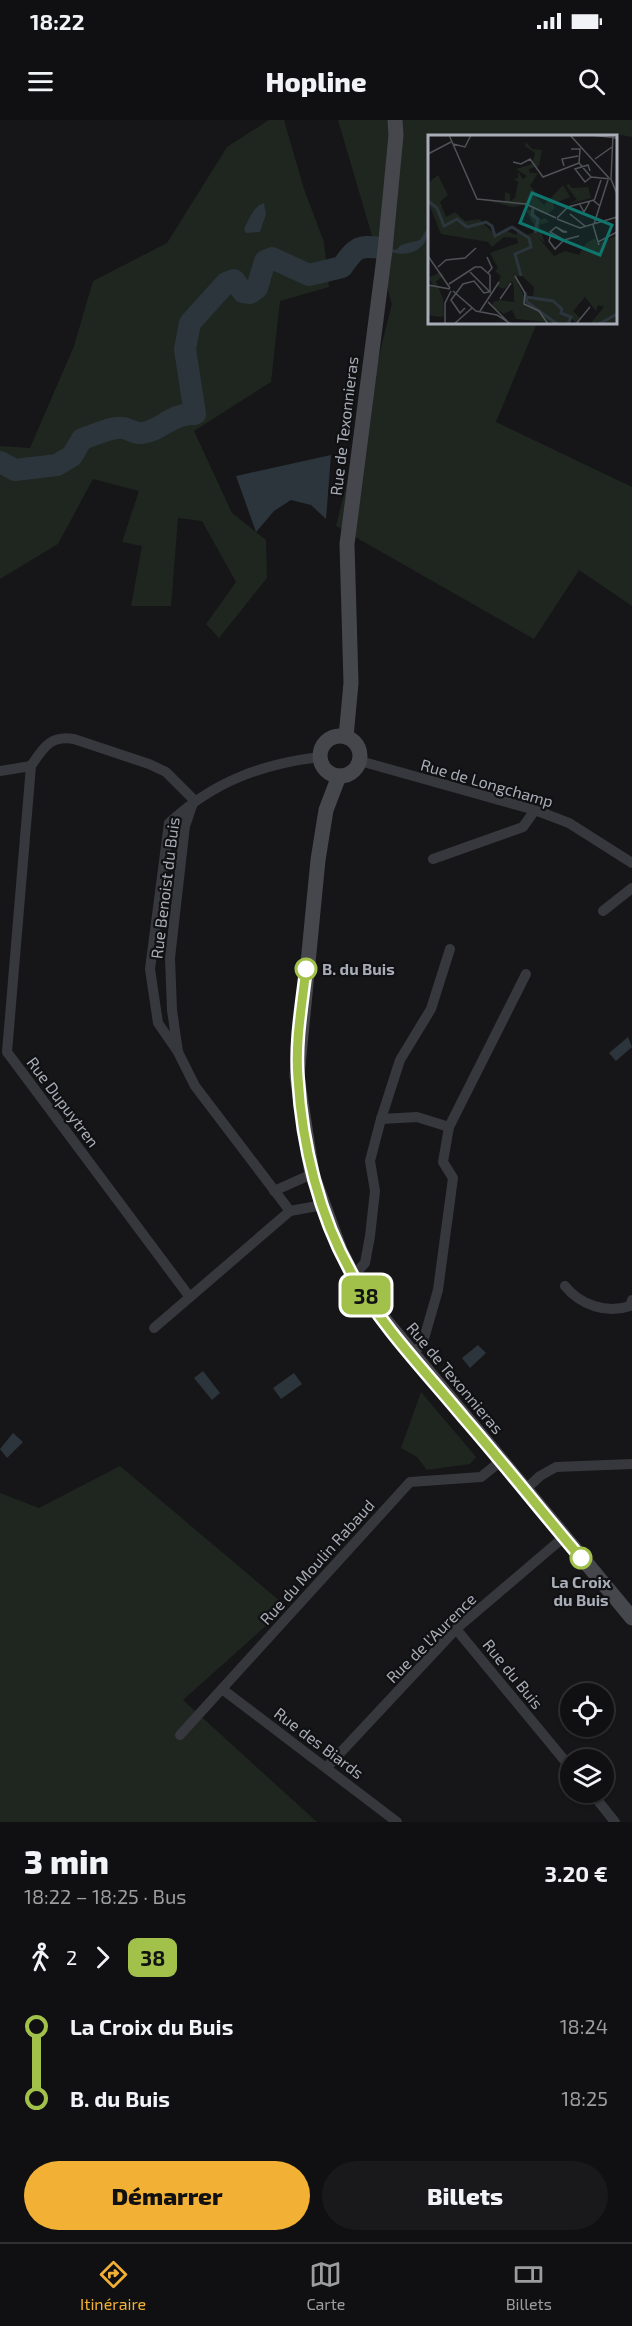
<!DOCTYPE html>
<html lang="fr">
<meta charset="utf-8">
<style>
:root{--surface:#101012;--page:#19191b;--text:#f1f3f6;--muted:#9c9d9f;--line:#303032;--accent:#f2b134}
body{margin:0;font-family:"Exo 2",sans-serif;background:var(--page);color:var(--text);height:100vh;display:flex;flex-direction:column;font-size:22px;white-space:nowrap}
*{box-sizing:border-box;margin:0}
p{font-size:20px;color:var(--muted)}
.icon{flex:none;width:33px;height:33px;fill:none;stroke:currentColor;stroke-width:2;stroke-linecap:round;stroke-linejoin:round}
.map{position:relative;height:1702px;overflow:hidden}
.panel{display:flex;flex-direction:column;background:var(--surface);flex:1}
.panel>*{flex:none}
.badge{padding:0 12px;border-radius:9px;font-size:21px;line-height:39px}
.fabs{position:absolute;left:560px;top:1563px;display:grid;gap:12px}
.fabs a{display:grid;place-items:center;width:54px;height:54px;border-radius:50%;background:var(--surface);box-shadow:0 2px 4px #0004,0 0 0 2px var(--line);font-size:30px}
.map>.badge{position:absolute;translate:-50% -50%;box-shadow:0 0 0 3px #fff}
.legs{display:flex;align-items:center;gap:9px;height:66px;padding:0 24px;font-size:20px}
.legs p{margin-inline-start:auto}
.headline{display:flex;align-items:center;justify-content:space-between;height:102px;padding:0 24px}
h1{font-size:33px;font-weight:800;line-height:45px}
.primary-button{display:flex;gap:12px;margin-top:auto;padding:12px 24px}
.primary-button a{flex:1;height:69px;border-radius:36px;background:var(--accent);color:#111;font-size:24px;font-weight:800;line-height:69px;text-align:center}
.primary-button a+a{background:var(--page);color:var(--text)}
ul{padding:0 24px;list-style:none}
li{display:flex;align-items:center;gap:21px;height:72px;font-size:22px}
li i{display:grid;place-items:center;width:9px;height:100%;margin:0 8px;background:currentColor}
li i::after{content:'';width:15px;height:15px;margin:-8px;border:4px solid;border-radius:50%;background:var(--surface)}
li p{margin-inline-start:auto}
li:first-child i{background:linear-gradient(#0000 50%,currentColor 0)}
li:last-child i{background:linear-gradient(currentColor 50%,#0000 0)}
.status{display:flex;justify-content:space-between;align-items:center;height:42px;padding:0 30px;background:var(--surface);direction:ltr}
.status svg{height:16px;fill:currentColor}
header{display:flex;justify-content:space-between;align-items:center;height:78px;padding:0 24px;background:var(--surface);font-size:27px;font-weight:800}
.tab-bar{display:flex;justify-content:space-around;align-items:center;height:84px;border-top:2px solid var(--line);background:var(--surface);font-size:16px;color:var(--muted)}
.tab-bar a{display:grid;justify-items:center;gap:3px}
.tab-bar .on{color:var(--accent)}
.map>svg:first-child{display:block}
.green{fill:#1e261f}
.water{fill:#2c353c}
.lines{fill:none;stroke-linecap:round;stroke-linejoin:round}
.river{stroke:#2c353c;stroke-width:22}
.minor{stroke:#37383d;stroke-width:10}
.secondary{stroke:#45474d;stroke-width:15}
.line-1-casing{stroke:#fff;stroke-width:14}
.line-1{stroke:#a2c14b;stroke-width:9}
.stop-1-dot{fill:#fff;stroke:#a2c14b;stroke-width:3}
.labels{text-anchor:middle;stroke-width:4.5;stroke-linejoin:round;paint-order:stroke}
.street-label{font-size:16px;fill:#a8adb8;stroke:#111113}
.stop-label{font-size:16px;font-weight:bold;fill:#a8adb8;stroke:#111113;text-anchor:start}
.inset-river{fill:none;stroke:#2c353c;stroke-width:3}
.inset-road{fill:none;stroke:#505258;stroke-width:1.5}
.view{fill:#0f766e;fill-opacity:0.15;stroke:#0f766e;stroke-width:3}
.inset-edge{fill:none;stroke:#a8adb8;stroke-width:3}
</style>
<div class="status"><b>18:22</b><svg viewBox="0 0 49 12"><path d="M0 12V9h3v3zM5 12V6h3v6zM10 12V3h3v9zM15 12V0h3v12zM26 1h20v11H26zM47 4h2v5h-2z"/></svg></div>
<header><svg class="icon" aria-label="menu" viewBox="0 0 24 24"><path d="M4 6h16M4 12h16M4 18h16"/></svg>Hopline<svg class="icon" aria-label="search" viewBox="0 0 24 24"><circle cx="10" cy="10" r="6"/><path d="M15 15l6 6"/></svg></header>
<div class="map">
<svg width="632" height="1702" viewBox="0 0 632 1702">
<rect width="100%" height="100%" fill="#161618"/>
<g class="green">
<polygon points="269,0 284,0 304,69 324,122 329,167 280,181 271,262 194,311 232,393 266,420 267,458 219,518 206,504 236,462 202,401 178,398 171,486 131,486 142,426 122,422 139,371 93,359 58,424 0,459 0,326 30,328 74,226 93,161 167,123 227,27"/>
<polygon points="338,0 632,0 632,17 615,14 614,16 430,16 430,202 537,203 496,302 632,367 632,486 579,450 534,519 336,406 392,184"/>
<polygon points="421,1272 476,1337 470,1344 427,1350 417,1337 401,1328"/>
<polygon points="120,1346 287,1487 183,1580 317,1702 0,1702 0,1373 39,1388"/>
</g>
<g class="water">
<path d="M 264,83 L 266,94 L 260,112 L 246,113 L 244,109 C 249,100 253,86 264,83 Z"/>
<path d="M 429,106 C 429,128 411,138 391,132 L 391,129 L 396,130 L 401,125 L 420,120 Z"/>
<path d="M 365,126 L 373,127 L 372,130 L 358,133 L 348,147 L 329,150 L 308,162 L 280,145 L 268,143 L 260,174 C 241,186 241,173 231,165 C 223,171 199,193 195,202 C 181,231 209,287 196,301 C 180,286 158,312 143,318 L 126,311 L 114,313 L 93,318 L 79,326 L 76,339 L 60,346 L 16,353 L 0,344 L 0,340 L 15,350 L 57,345 L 72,336 C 77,318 102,309 121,308 C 129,307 135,314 143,313 C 163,309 171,293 195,294 C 201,245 162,230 210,181 C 218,173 223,164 234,160 L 243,172 L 250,173 L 257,168 L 265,141 L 272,138 L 309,155 L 342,147 L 353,131 Z"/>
<polygon points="331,335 326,399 311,385 291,380 274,391 256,412 236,356"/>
<polygon points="628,917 632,927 616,941 609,933"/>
<polygon points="478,1225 486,1233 470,1248 462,1238"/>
<polygon points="203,1251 220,1273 212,1280 194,1258"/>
<polygon points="294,1253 302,1264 281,1279 273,1268"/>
<polygon points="13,1313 23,1322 7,1338 0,1329"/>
</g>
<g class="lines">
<path class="river" d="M 0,342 L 15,350 L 57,345 L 72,336 L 82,319 C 93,316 112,306 123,308 C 130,309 135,314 142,313 C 161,311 171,293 195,294 L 185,229 L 190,203 L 226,163 L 234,160 L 243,172 L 250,173 L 257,168 L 265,141 L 272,138 L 309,155 L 342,147 C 355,128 358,125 381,128"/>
<g class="minor">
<polyline points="360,641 535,690 569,703 632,743"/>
<polyline points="0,651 31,646"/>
<path d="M 194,680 L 185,706 L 170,838 L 172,890 L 178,932 L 158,903 L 150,849 L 169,703 C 213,662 261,644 320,637"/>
<polyline points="433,739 523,707 535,690"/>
<polyline points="603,791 632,768"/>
<polyline points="178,932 195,966 290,1091"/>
<polyline points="381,999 417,997 449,1007"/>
<polyline points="274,1071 312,1054"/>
<polyline points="353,1156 365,1143 370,1116 375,1071 370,1041 381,999 400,940 431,889 450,829"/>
<path d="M 565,1166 C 580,1185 607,1194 630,1186 L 632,1180"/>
<path d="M 189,1176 L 7,932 L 31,646 C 43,628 50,615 74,619 L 149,644 L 166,652 L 194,680"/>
<polyline points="154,1208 290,1091 323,1085"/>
<polyline points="412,1236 423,1222 438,1170 453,1058 443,1042 449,1007 526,854"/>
<polyline points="526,1369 540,1356 556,1347 632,1344"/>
<polyline points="456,1509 570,1647"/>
<polyline points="222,1569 397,1702"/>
<polyline points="180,1615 410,1362 481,1357 501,1341"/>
<polyline points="327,1647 456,1509 564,1417"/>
<polyline points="591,1672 615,1702"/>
</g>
<g class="secondary">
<circle cx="340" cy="636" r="20"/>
<polyline points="346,617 351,563 347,424 385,130 396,15 395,0"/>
<polyline points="339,656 326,690 318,740 297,956 312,1054 340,1130 353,1156 382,1197 632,1498"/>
</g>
</g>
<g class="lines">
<defs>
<path id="line-1" d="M 306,849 C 302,885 295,922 298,958 C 302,1025 319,1096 352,1154 C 382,1207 426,1252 464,1298 C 504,1344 542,1392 581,1438"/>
</defs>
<use href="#line-1" class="line-1-casing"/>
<use href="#line-1" class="line-1"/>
</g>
<g class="stop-1-dot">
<circle cx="306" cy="849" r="10"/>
<circle cx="581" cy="1438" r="10"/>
</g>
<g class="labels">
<g class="street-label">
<text transform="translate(344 306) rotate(-83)" y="6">Rue de Texonnieras</text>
<text transform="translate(487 663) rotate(16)" y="6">Rue de Longchamp</text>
<text transform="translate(165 768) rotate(-83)" y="6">Rue Benoist du Buis</text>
<text transform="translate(63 982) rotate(53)" y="6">Rue Dupuytren</text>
<text transform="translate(455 1258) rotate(50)" y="6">Rue de Texonnieras</text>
<text transform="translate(317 1442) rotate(-48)" y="6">Rue du Moulin Rabaud</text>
<text transform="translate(431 1518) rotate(-45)" y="6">Rue de l'Aurence</text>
<text transform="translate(513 1554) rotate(51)" y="6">Rue du Buis</text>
<text transform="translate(319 1623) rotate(37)" y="6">Rue des Biards</text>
</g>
<g class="stop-label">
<text x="322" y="855">B. du Buis</text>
<text x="581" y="1468" text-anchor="middle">La Croix<tspan x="581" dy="18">du Buis</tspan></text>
</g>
</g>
<g transform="translate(428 15)">
<rect width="189" height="189" fill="#161618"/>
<path d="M 98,7 L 104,14 L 114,15 L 111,31 L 101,34 L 102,38 L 110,38 L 102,51 L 107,56 L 105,59 L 116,70 L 135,50 L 142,62 L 125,69 L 127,73 L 118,80 L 96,70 L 85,72 L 56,65 L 77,67 L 77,57 L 82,59 L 82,66 L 87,63 L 90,47 L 85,44 L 90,43 L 90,37 L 95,44 L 99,41 L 88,34 L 104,29 L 107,18 L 97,11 ZM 10,40 L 20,60 L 12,67 L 18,82 L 27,77 L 37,86 L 51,84 L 67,100 L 79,96 L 88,100 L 90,96 L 95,101 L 105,98 L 108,93 L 97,74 L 106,76 L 110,85 L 117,83 L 121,87 L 111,90 L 117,108 L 110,102 L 126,121 L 137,116 L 151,120 L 158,108 L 167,103 L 170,109 L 189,100 L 189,188 L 162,189 L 176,172 L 170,170 L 168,176 L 157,162 L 145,176 L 152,183 L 148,188 L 142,182 L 140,189 L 88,184 L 84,175 L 76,179 L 64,172 L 65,167 L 72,165 L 86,167 L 86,152 L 84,146 L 76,154 L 69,151 L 73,141 L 67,136 L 70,133 L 62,118 L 90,108 L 89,103 L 76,102 L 64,112 L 60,107 L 13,99 L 0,67 L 0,48 ZM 93,140 L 106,152 L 105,163 L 97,163 L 87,142 ZM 141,49 L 144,53 L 160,52 L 163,63 L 141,69 L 149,65 L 138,50 ZM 13,137 L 16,141 L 8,146 L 15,164 L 16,181 L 12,182 L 0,180 L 0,151 L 5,149 L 0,143 Z" fill="#1e261f" fill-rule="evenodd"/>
<path class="inset-river" d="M 0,66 L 9,73 L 16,91 L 29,84 L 39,92 L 58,87 L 64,91 L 67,101 L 84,92 L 101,103 L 103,112 L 87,119 L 93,141M 105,72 L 104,80 L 110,84 L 107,98M 97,157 L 99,167 L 129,189M 98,162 L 125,166 L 134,174 L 133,178 L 143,182 L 140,189M 171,189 L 189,179"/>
<path class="inset-road" d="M 21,0 L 49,64 L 98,69 L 128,83M 142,0 L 181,43M 163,0 L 189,3M 185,0 L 183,44 L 189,59M 25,9 L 37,12 L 43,0M 143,14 L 152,14 L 151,28 L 163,42 L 183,44M 0,19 L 23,7M 167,24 L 184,12M 85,27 L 93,29 L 102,24 L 115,42 L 151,28M 136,31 L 134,24 L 150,21M 162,36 L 160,30 L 147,34 L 157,47 L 163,42M 151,68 L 156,77 L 162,66M 172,71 L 166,66 L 173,45M 142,79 L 157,91M 129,83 L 140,72 L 166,65M 129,84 L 152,93 L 189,82M 166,89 L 180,45M 165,90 L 171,110M 128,92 L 122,97 L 136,105 L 151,101M 128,92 L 135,96 L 139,97 L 135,97 ZM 123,99 L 121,106 L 127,114 L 136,105M 170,107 L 189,97M 0,121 L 22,153M 59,122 L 64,133 L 60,138M 10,132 L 18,125 L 37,123 L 48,113M 87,141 L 97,158 L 96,169 L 111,176 L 120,189M 21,149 L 47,132 L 53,132 L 62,140 L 62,157 L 42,137M 0,150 L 22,154M 25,156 L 48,176 L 69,180 L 83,189M 72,164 L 83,148M 60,167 L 79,186M 37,173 L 32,178 L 23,165 L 35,149 L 46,146 L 56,158 L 61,157M 52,176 L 71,147M 17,189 L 17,168 L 23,156M 26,189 L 44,173M 148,189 L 162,172"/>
<path class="view" d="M 104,58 L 184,90 L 172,120 L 92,88 Z"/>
<rect width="189" height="189" class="inset-edge"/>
</g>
</svg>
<div class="fabs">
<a><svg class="icon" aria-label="locate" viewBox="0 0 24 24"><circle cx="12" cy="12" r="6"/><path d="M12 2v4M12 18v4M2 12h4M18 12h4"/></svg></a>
<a><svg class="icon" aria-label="layers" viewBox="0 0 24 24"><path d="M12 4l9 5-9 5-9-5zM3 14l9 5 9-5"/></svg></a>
</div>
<b class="badge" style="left:366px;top:1175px;background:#a2c14b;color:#111">38</b>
</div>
<section class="panel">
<div class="headline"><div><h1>3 min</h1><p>18:22 – 18:25 · Bus</p></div><b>3.20 €</b></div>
<div class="legs"><svg class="icon" aria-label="walk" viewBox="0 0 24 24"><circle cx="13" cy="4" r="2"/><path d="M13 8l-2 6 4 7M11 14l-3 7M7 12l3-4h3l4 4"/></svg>2<svg class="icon" aria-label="forward" viewBox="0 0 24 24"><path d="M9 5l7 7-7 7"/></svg><b class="badge" style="background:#a2c14b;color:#111">38</b></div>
<ul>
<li><i style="color:#a2c14b"></i><b>La Croix du Buis</b><p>18:24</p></li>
<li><i style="color:#a2c14b"></i><b>B. du Buis</b><p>18:25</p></li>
</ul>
<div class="primary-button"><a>Démarrer</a><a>Billets</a></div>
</section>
<nav class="tab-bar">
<a class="on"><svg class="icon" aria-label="directions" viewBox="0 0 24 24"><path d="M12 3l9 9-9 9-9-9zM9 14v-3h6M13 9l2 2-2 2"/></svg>Itinéraire</a>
<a><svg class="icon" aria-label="map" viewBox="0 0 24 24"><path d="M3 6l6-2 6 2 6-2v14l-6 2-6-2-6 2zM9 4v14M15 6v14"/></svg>Carte</a>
<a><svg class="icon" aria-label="tickets" viewBox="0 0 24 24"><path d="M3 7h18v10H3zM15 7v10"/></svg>Billets</a>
</nav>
